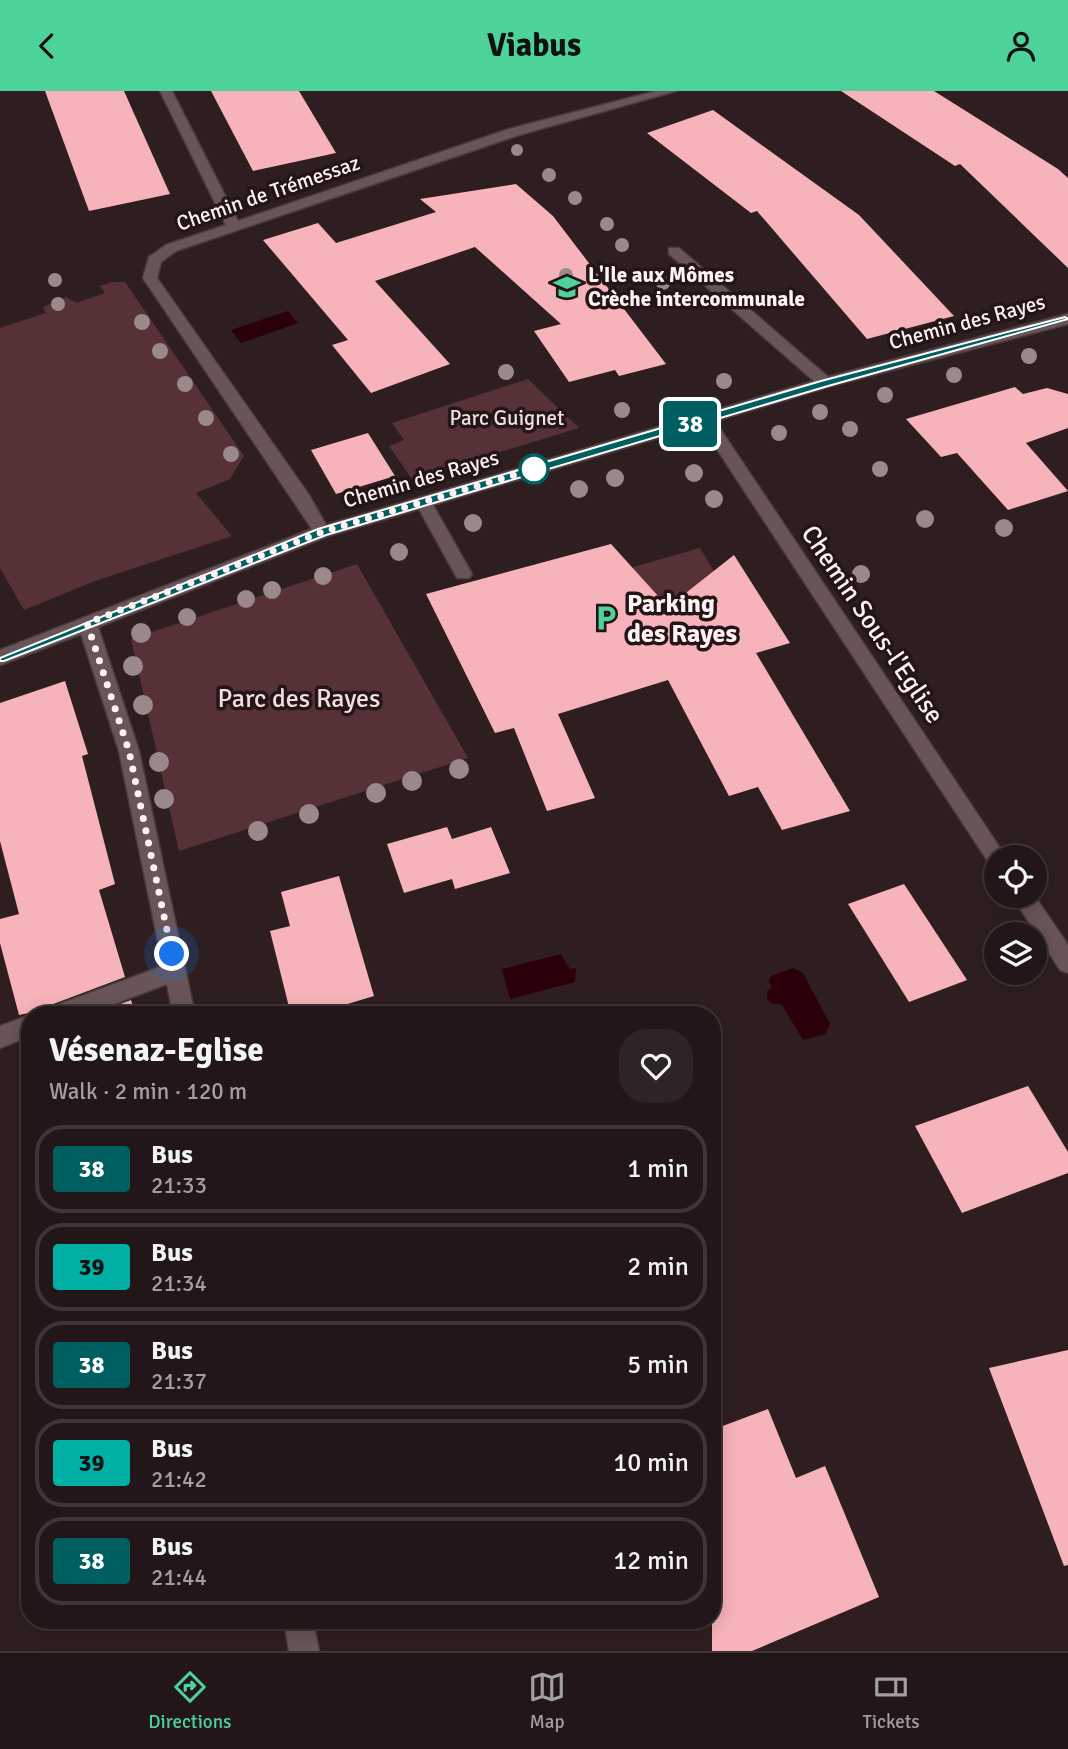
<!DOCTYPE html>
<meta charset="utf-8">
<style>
:root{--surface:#221618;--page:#2e2325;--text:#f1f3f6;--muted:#a29fa2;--line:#3f3537;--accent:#4dd39a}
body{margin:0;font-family:Signika,sans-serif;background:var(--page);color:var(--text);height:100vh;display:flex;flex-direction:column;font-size:26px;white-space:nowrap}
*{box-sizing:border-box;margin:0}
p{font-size:23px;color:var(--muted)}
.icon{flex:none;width:38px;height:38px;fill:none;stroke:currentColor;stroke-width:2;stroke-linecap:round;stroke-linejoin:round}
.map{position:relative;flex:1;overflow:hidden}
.side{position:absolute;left:21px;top:915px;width:700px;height:623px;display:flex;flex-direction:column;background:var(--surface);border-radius:28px;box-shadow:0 4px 18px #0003,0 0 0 2px var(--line)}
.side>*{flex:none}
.badge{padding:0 14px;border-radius:5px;font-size:24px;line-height:46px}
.buttons{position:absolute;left:984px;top:754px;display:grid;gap:14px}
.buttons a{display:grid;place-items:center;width:63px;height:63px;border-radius:50%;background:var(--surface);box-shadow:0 4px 18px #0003,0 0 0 2px var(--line);font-size:35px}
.you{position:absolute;width:35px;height:35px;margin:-18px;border:5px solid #fff;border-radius:50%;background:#1a73e8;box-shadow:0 0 0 10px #1a73e833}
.map>.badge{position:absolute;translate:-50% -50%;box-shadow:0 0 0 4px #fff}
.round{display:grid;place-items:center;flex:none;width:74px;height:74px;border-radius:28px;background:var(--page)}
.overview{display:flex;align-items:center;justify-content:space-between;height:119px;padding:0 28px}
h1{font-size:33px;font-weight:700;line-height:52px}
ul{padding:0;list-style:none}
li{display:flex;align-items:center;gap:21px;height:88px;margin:0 14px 10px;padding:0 14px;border:4px solid var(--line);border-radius:28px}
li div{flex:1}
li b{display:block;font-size:26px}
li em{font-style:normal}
li .badge{min-width:77px;font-weight:700;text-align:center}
header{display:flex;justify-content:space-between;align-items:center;height:91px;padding:0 28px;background:var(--accent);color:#111;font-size:32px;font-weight:700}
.tab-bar{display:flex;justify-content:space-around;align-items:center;height:98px;border-top:2px solid var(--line);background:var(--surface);font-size:19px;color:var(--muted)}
.tab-bar a{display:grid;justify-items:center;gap:4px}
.tab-bar .current{color:var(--accent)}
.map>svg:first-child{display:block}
.green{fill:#563237}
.water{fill:#2c0008}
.building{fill:#f7b3ba}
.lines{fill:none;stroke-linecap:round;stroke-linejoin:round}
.minor-casing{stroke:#493b3d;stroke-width:3}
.minor{fill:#695557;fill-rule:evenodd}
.tree{fill:#9a888a}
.line{fill:#005f61;stroke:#fff;stroke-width:2}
.walk{stroke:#fdf1f2;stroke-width:7;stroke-dasharray:0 12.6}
.stop-dot{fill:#fff;stroke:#005f61;stroke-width:3.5}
.labels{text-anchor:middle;stroke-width:7;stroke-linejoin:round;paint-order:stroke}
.far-street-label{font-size:21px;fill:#fdf1f2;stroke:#241517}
.far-poi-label{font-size:21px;font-weight:bold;fill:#fdf1f2;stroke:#241517;text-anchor:start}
.far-park-label{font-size:21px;fill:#f2dee0;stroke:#241517}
.poi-label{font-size:26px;font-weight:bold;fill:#fdf1f2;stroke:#241517;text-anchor:start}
.street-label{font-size:26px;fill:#fdf1f2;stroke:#241517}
.park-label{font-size:26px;fill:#f2dee0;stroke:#241517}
</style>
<header><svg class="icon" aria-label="back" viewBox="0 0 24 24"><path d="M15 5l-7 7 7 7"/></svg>Viabus<svg class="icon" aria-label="person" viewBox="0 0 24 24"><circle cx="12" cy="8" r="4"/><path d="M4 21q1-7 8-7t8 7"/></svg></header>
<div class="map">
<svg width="1068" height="1560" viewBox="0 0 1068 1560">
<rect width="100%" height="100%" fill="#2e1e20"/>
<g class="green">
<polygon points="112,191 125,191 244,365 230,388 196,402 232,445 95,490 24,519 0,477 0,237 46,222 43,216 66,206 76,212 105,202 100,195"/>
<polygon points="528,288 579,337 412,388 389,355 404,349 392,332"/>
<polygon points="700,457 746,534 631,566 591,488"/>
<polygon points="357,473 468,667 179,760 131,548"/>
</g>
<g class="water">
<polygon points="288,220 298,232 241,252 231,239"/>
<polygon points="561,863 570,878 576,877 575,891 510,908 502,878"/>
<polygon points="793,877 803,882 830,933 826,943 803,949 782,914 770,912 767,907 767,900 772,897 769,890 771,885"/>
</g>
<g class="building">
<polygon points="45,0 124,0 170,103 89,120"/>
<polygon points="211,0 299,0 336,62 253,80"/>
<polygon points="841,0 934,0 1058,78 1068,87 1068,177 960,73 955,75"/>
<polygon points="713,19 859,124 954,225 867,248 757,120 751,122 647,42"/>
<polygon points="516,93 553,125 666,273 619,285 615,279 569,291 534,240 561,233 475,156 375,190 450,273 371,302 332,254 348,249 263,149 318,132 336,152 436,121 420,108"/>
<polygon points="1015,296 1023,303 1047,297 1068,303 1068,337 1026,352 1068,400 1008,419 957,362 941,366 906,328"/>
<polygon points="368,342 395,385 336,403 311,359"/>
<polygon points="611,453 668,516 734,464 790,552 756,562 850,720 782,739 758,696 729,705 668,589 558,623 595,707 547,720 514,637 495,642 426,503"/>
<polygon points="65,590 88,663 82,665 115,793 99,799 125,886 48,915 44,924 29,922 19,924 0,852 0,828 19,823 0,750 0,612"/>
<polygon points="447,736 452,748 491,736 510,782 455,798 452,788 404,802 387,753"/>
<polygon points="339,785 374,905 311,924 291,924 270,840 290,835 281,801"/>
<polygon points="904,793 967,889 909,911 848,813"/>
<polygon points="131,909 136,924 92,924"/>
<polygon points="1028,995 1068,1061 1068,1082 962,1122 915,1035"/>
<polygon points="1068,1259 1068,1474 1064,1475 989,1277"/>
<polygon points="768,1318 796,1387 825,1375 879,1506 752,1560 712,1560 712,1339"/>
</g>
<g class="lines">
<defs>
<g id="minor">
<polygon points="160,0 172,0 238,130 509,38 656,0 676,0 519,44 176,160 161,171 157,187 309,404 326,434 814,290 669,163 669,157 679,157 828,286 1068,223 1068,233 831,295 715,330 1006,766 996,766 996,775 989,772 701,334 433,414 472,483 469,487 457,487 419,418 328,445 98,536 139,660 195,924 173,924 167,893 85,924 46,924 49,917 163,875 119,660 81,543 0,574 0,559 312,438 143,187 149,166 166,154 226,134"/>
<polygon points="1034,804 1068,854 1068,882 1060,879 1012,805"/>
<polygon points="30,924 30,945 0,957 0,935"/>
<polygon points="284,1530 313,1530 319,1560 289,1560"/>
</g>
</defs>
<use href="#minor" class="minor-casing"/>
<use href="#minor" class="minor"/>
</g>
<g class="tree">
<circle cx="517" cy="59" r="6"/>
<circle cx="549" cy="84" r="7"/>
<circle cx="575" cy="107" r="7"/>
<circle cx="607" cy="133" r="7"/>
<circle cx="622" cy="154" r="7"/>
<circle cx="566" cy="184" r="7"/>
<circle cx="55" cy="189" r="7"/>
<circle cx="663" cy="192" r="7"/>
<circle cx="58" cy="213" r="7"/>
<circle cx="142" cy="231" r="8"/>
<circle cx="160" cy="260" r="8"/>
<circle cx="1029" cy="265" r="8"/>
<circle cx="506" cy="281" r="8"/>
<circle cx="954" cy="284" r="8"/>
<circle cx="724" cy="290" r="8"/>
<circle cx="185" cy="293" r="8"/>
<circle cx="885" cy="304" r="8"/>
<circle cx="622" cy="319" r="8"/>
<circle cx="820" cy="321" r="8"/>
<circle cx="206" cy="327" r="8"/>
<circle cx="850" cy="338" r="8"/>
<circle cx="779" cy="342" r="8"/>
<circle cx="231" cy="363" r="8"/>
<circle cx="880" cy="378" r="8"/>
<circle cx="694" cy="382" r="9"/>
<circle cx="615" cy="387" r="9"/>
<circle cx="579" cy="398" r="9"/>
<circle cx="714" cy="408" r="9"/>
<circle cx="925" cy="428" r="9"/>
<circle cx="473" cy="432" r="9"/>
<circle cx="1004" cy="437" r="9"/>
<circle cx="399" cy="461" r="9"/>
<circle cx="861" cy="483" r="9"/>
<circle cx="323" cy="485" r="9"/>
<circle cx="272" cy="499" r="9"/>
<circle cx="246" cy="508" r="9"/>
<circle cx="187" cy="526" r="9"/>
<circle cx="141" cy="542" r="10"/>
<circle cx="133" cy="575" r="10"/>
<circle cx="143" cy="614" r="10"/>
<circle cx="159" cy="671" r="10"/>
<circle cx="459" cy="678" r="10"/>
<circle cx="412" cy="690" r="10"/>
<circle cx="376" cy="702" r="10"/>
<circle cx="164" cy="708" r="10"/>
<circle cx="309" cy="723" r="10"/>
<circle cx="258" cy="740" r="10"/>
</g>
<polygon class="line" points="1065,226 1068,228 828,295 326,444 4,570 0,570 0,567 318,438 821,290"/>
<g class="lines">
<polyline class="walk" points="172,863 129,660 87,532 322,441 534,378"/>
</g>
<defs>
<symbol id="school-bare" viewBox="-9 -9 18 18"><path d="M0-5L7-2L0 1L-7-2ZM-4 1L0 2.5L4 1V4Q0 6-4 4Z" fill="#4dd39a" stroke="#241517" stroke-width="2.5" paint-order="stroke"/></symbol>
<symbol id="parking-bare" viewBox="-9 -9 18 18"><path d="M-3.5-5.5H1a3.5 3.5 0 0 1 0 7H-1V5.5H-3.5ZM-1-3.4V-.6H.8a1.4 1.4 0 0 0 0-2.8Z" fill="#4dd39a" stroke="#241517" stroke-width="2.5" paint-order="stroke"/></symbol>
</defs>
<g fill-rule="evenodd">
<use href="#school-bare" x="548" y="177" width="38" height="38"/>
<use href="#parking-bare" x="587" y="508" width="38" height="38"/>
</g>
<circle class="stop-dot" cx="534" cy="378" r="14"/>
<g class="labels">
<g class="far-street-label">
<text transform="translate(268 102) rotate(-19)" y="7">Chemin de Trémessaz</text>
<text transform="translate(967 231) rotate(-15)" y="7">Chemin des Rayes</text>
<text transform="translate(421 388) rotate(-16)" y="7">Chemin des Rayes</text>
</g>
<g class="far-poi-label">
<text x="588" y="191">L'Ile aux Mômes<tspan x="588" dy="24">Crèche intercommunale</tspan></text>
</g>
<g class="far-park-label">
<text x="507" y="334">Parc Guignet</text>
</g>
<g class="poi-label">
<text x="627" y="521">Parking<tspan x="627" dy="30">des Rayes</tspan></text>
</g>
<g class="street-label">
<text transform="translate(873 533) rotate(56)" y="9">Chemin Sous-l'Eglise</text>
</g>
<g class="park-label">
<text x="299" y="616">Parc des Rayes</text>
</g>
</g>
</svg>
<div class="buttons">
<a><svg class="icon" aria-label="locate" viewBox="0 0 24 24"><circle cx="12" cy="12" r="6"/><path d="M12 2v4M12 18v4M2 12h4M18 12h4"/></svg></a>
<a><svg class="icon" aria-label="layers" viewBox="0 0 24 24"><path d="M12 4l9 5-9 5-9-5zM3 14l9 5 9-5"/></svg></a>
</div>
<div class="you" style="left:172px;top:863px"></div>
<b class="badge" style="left:690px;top:333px;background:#005f61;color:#fff">38</b>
<section class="side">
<div class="overview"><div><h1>Vésenaz-Eglise</h1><p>Walk · 2 min · 120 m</p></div><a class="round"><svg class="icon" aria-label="heart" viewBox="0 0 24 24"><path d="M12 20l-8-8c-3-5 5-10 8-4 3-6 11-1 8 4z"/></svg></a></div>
<ul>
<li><span class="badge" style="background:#005f61;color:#fff">38</span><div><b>Bus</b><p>21:33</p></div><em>1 min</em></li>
<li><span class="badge" style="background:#00b0a4;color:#111">39</span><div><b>Bus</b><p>21:34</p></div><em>2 min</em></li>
<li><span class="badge" style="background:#005f61;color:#fff">38</span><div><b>Bus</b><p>21:37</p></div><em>5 min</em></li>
<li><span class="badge" style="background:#00b0a4;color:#111">39</span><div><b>Bus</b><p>21:42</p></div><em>10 min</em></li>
<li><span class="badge" style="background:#005f61;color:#fff">38</span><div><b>Bus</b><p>21:44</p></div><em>12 min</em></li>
</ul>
</section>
</div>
<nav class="tab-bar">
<a class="current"><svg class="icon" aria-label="directions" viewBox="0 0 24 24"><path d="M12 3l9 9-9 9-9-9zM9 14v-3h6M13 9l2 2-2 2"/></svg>Directions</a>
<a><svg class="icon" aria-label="map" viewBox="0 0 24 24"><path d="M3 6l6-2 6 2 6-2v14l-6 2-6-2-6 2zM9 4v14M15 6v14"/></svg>Map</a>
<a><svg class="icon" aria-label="tickets" viewBox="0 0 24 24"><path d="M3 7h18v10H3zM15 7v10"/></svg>Tickets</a>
</nav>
